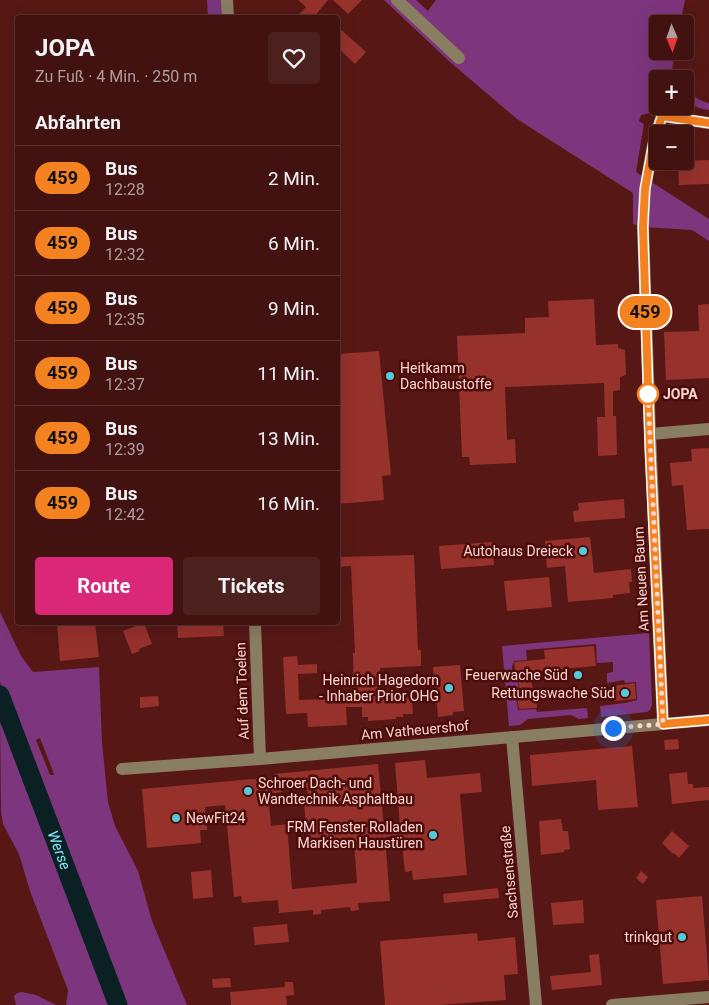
<!DOCTYPE html>
<html lang="de">
<meta charset="utf-8">
<style>
:root{--surface:#411210;--page:#4c201e;--text:#f1f3f6;--muted:#ae9e9f;--line:#5a3230;--accent:#db2777}
body{margin:0;font-family:Roboto,sans-serif;background:var(--page);color:var(--text);height:100vh;display:flex;flex-direction:column;font-size:19px;white-space:nowrap}
*{box-sizing:border-box;margin:0}
p{font-size:16px;color:var(--muted)}
.icon{flex:none;width:28px;height:28px;fill:none;stroke:currentColor;stroke-width:2;stroke-linecap:round;stroke-linejoin:round}
.map{position:relative;flex:1;overflow:hidden}
.sheet{position:absolute;left:15px;top:15px;width:325px;height:610px;display:flex;flex-direction:column;background:var(--surface);border-radius:5px;box-shadow:0 5px 20px #0002,0 0 0 1px var(--line)}
.sheet>*{flex:none}
.badge{padding:0 10px;border-radius:16px;font-size:18px;line-height:32px}
.needle{width:32px;rotate:178deg}
.tools{position:absolute;left:649px;top:15px;display:grid;gap:10px}
.tools a{display:grid;place-items:center;width:45px;height:45px;border-radius:5px;background:var(--surface);box-shadow:0 5px 20px #0002,0 0 0 1px var(--line);font-size:25px}
.you{position:absolute;width:25px;height:25px;margin:-12px;border:4px solid #fff;border-radius:50%;background:#1a73e8;box-shadow:0 0 0 8px #1a73e833}
.map>.badge{position:absolute;translate:-50% -50%;box-shadow:0 0 0 2px #fff}
h2{padding:0 20px;font-size:19px;line-height:45px}
.round{display:grid;place-items:center;flex:none;width:52px;height:52px;border-radius:5px;background:var(--page)}
.headline{display:flex;align-items:center;justify-content:space-between;height:85px;padding:0 20px}
h1{font-size:24px;font-weight:700;line-height:38px}
.primary-button{display:flex;gap:10px;margin-top:auto;padding:10px 20px}
.primary-button a{flex:1;height:58px;border-radius:5px;background:var(--accent);color:#fff;font-size:20px;font-weight:700;line-height:58px;text-align:center}
.primary-button a+a{background:var(--page);color:var(--text)}
ul{padding:0;list-style:none}
li{display:flex;align-items:center;gap:15px;height:65px;padding:0 20px;border-top:1px solid var(--line)}
li div{flex:1}
li b{display:block;font-size:19px}
li em{font-style:normal}
li .badge{min-width:55px;font-weight:700;text-align:center}
.map>svg:first-child{display:block}
.green{fill:#7d367e;fill-rule:evenodd}
.lines{fill:none;stroke-linecap:round;stroke-linejoin:round}
.river{stroke:#0b2023;stroke-width:19}
.building{fill:#97312c;fill-rule:evenodd}
.minor{stroke:#8a7e62;stroke-width:12}
.line-casing{stroke:#fff;stroke-width:11}
.line{stroke:#f58220;stroke-width:8}
.walk{stroke:#fed5d0;stroke-width:5;stroke-dasharray:0 9}
.poi-dot{fill:#53cbda;stroke:#4b0c0a;stroke-width:2}
.stop-dot{fill:#fff;stroke:#f58220;stroke-width:2.5}
.labels{text-anchor:middle;stroke-width:5;stroke-linejoin:round;paint-order:stroke}
.poi-label{font-size:14px;fill:#fed5d0;stroke:#4b0c0a;text-anchor:end}
.stop-label{font-size:14px;font-weight:bold;fill:#fed5d0;stroke:#4b0c0a;text-anchor:start}
.street-label{font-size:14px;fill:#fed5d0;stroke:#4b0c0a}
.water-label{font-size:15px;font-style:italic;fill:#7ce6f5;stroke:#4b0c0a}
</style>
<div class="map">
<svg width="709" height="1005" viewBox="0 0 709 1005">
<rect width="100%" height="100%" fill="#571815"/>
<g class="green">
<polygon points="207,0 224,0 224,17 208,17"/>
<polygon points="384,0 416,0 428,11 436,0 685,0 680,24 658,24 658,51 675,51 671,76 664,76 663,79 658,79 657,101 655,112 641,115 639,121 644,124 636,172 709,219 709,241 692,230 643,227 633,224 633,193 517,119 450,62"/>
<path d="M 685,81 C 693,93 692,99 709,103 L 709,110 C 689,107 685,101 685,81 Z"/>
<path d="M 0,612 L 21,656 L 33,672 L 99,667 L 102,743 L 108,802 L 115,826 L 138,871 L 152,921 L 187,1005 L 66,1005 L 68,990 L 30,891 L 19,854 L 3,824 L 1,811 L 0,710 L 30,788 L 38,785 L 0,682 ZM 40,738 L 54,774 L 54,775 L 50,775 L 36,740 Z"/>
<polygon points="649,633 652,704 650,710 647,712 601,717 600,706 625,703 637,700 636,682 625,683 624,680 607,683 607,673 613,672 613,662 597,663 596,644 526,650 527,660 514,661 512,667 513,680 518,680 519,694 516,695 518,710 536,709 537,712 587,708 588,718 579,719 571,715 528,719 520,725 509,726 502,646"/>
<polygon points="22,992 36,995 56,1005 16,1005 14,996 17,993"/>
</g>
<g class="lines">
<path class="river" id="s1" d="M 0,695 L 118,1005"/>
</g>
<g class="building">
<polygon points="298,0 328,0 313,18 296,18 306,7"/>
<polygon points="333,0 362,0 348,14"/>
<polygon points="338,27 366,52 355,64 338,48"/>
<polygon points="709,160 709,184 679,185 678,161"/>
<polygon points="594,299 596,345 618,344 618,348 625,350 626,375 620,377 620,390 613,391 613,416 616,416 617,455 598,456 597,417 605,417 604,383 505,387 507,440 515,439 516,463 470,465 469,457 462,457 457,336 525,333 525,318 549,317 548,301"/>
<polygon points="709,304 709,378 666,380 664,332 699,331 698,305"/>
<polygon points="379,351 391,475 382,476 384,500 338,504 338,354"/>
<polygon points="709,448 709,529 687,530 683,485 672,486 670,463 692,461 691,449"/>
<polygon points="624,499 625,518 574,522 573,511 579,510 578,503"/>
<polygon points="590,537 594,573 631,569 632,582 629,582 630,593 613,595 613,598 568,602 565,566 547,568 545,541"/>
<polygon points="492,542 494,565 441,569 439,546"/>
<polygon points="414,555 418,650 421,650 421,666 380,668 381,698 412,697 413,714 403,714 403,717 396,717 396,719 368,721 368,717 362,717 362,707 346,707 347,725 308,727 307,713 286,714 283,657 297,656 298,665 317,664 317,673 298,674 299,700 354,698 353,653 355,653 351,566 338,567 338,557"/>
<polygon points="549,577 552,607 507,611 504,581"/>
<polygon points="57,622 95,622 99,657 60,661"/>
<polygon points="177,622 223,622 224,636 178,638"/>
<polygon points="144,623 152,644 139,649 140,651 132,654 123,631"/>
<polygon points="594,646 596,666 539,671 539,674 531,675 533,694 536,694 537,708 519,709 517,696 520,696 518,676 516,676 514,662 545,659 544,650"/>
<polygon points="460,665 464,711 453,712 453,715 438,717 433,667"/>
<polygon points="635,683 636,699 614,701 613,686"/>
<polygon points="158,696 159,706 140,708 140,697"/>
<polygon points="678,739 679,749 665,750 664,740"/>
<polygon points="632,746 638,807 598,810 596,780 532,786 530,755"/>
<path d="M 425,760 L 427,778 L 480,773 L 482,792 L 460,794 L 467,875 L 413,880 L 412,871 L 405,872 L 401,836 L 385,837 L 390,901 L 358,903 L 359,910 L 351,911 L 350,907 L 321,910 L 321,914 L 313,915 L 313,910 L 279,913 L 278,900 L 242,903 L 241,896 L 234,897 L 225,805 L 205,807 L 207,830 L 200,830 L 201,843 L 147,848 L 142,789 L 275,777 L 274,774 L 378,764 L 384,828 L 400,826 L 395,763 ZM 307,787 L 309,802 L 304,802 L 308,847 L 354,842 L 357,883 L 292,889 L 287,824 L 271,826 L 268,794 L 282,792 L 282,789 Z"/>
<polygon points="687,772 688,784 693,784 693,788 709,787 709,800 672,804 669,774"/>
<polygon points="561,819 563,831 568,831 570,849 564,850 564,852 541,855 539,821"/>
<polygon points="672,831 689,846 679,858 674,853 673,854 662,843"/>
<polygon points="211,870 213,897 193,899 191,872"/>
<polygon points="641,871 648,877 643,884 636,878"/>
<polygon points="498,888 499,898 444,903 443,894"/>
<polygon points="702,896 709,980 663,984 656,900"/>
<polygon points="583,900 584,923 553,925 551,903"/>
<polygon points="287,924 289,942 255,945 253,927"/>
<polygon points="477,933 478,941 515,937 518,974 504,975 506,1000 439,1005 385,1005 380,941"/>
<polygon points="599,954 602,985 552,990 550,976 591,972 589,955"/>
<polygon points="230,978 231,987 213,988 212,979"/>
<polygon points="285,982 293,982 294,995 286,996 287,1005 231,1005 230,992 285,987"/>
</g>
<g class="lines">
<g class="minor">
<polyline points="227,0 228,18"/>
<polyline points="397,0 459,58"/>
<polyline points="671,79 671,78"/>
<polyline points="650,434 709,429"/>
<polyline points="255,622 260,759"/>
<polyline points="663,724 650,434 643,227 645,189 654,140 662,116 709,123"/>
<polyline points="512,737 536,1005"/>
<polyline points="122,769 260,759 709,720"/>
<polyline points="612,1005 709,997"/>
</g>
</g>
<g class="lines">
<defs>
<polyline id="line" points="709,123 662,116 654,140 645,189 643,227 650,450 663,724 709,720"/>
</defs>
<use href="#line" class="line-casing"/>
<use href="#line" class="line"/>
<polyline class="walk" points="613,728 663,724 648,394"/>
</g>
<g class="poi-dot">
<circle cx="390" cy="376" r="5"/>
<circle cx="583" cy="551" r="5"/>
<circle cx="578" cy="675" r="5"/>
<circle cx="449" cy="688" r="5"/>
<circle cx="625" cy="693" r="5"/>
<circle cx="248" cy="791" r="5"/>
<circle cx="176" cy="818" r="5"/>
<circle cx="433" cy="835" r="5"/>
<circle cx="682" cy="937" r="5"/>
</g>
<circle class="stop-dot" cx="648" cy="394" r="10"/>
<g class="labels">
<g class="poi-label">
<text x="400" y="373" text-anchor="start">Heitkamm<tspan x="400" dy="16">Dachbaustoffe</tspan></text>
<text x="573" y="556">Autohaus Dreieck</text>
<text x="568" y="680">Feuerwache Süd</text>
<text x="439" y="685">Heinrich Hagedorn<tspan x="439" dy="16">- Inhaber Prior OHG</tspan></text>
<text x="615" y="698">Rettungswache Süd</text>
<text x="258" y="788" text-anchor="start">Schroer Dach- und<tspan x="258" dy="16">Wandtechnik Asphaltbau</tspan></text>
<text x="186" y="823" text-anchor="start">NewFit24</text>
<text x="423" y="832">FRM Fenster Rolladen<tspan x="423" dy="16">Markisen Haustüren</tspan></text>
<text x="672" y="942">trinkgut</text>
</g>
<g class="stop-label">
<text x="663" y="399">JOPA</text>
</g>
<g class="street-label">
<text transform="translate(641 579) rotate(-93)" y="5">Am Neuen Baum</text>
<text transform="translate(242 691) rotate(-92)" y="5">Auf dem Toelen</text>
<text transform="translate(415 730) rotate(-5)" y="5">Am Vatheuershof</text>
<text transform="translate(509 872) rotate(-95)" y="5">Sachsenstraße</text>
</g>
<g class="water-label">
<text dy="5" stroke="none"><textPath href="#s1" startOffset="166">Werse</textPath></text>
</g>
</g>
</svg>
<div class="tools">
<a><svg class="needle" viewBox="-14 -14 28 28"><path d="M0-13l5 13h-10z" fill="#e53935"/><path d="M0 13l5-13h-10z" fill="#ae9e9f"/></svg></a>
<a>+</a>
<a>−</a>
</div>
<div class="you" style="left:613px;top:728px"></div>
<b class="badge" style="left:645px;top:312px;background:#f58220;color:#111">459</b>
<section class="sheet">
<div class="headline"><div><h1>JOPA</h1><p>Zu Fuß · 4 Min. · 250 m</p></div><a class="round"><svg class="icon" aria-label="heart" viewBox="0 0 24 24"><path d="M12 20l-8-8c-3-5 5-10 8-4 3-6 11-1 8 4z"/></svg></a></div>
<h2>Abfahrten</h2>
<ul>
<li><span class="badge" style="background:#f58220;color:#111">459</span><div><b>Bus</b><p>12:28</p></div><em>2 Min.</em></li>
<li><span class="badge" style="background:#f58220;color:#111">459</span><div><b>Bus</b><p>12:32</p></div><em>6 Min.</em></li>
<li><span class="badge" style="background:#f58220;color:#111">459</span><div><b>Bus</b><p>12:35</p></div><em>9 Min.</em></li>
<li><span class="badge" style="background:#f58220;color:#111">459</span><div><b>Bus</b><p>12:37</p></div><em>11 Min.</em></li>
<li><span class="badge" style="background:#f58220;color:#111">459</span><div><b>Bus</b><p>12:39</p></div><em>13 Min.</em></li>
<li><span class="badge" style="background:#f58220;color:#111">459</span><div><b>Bus</b><p>12:42</p></div><em>16 Min.</em></li>
</ul>
<div class="primary-button"><a>Route</a><a>Tickets</a></div>
</section>
</div>
